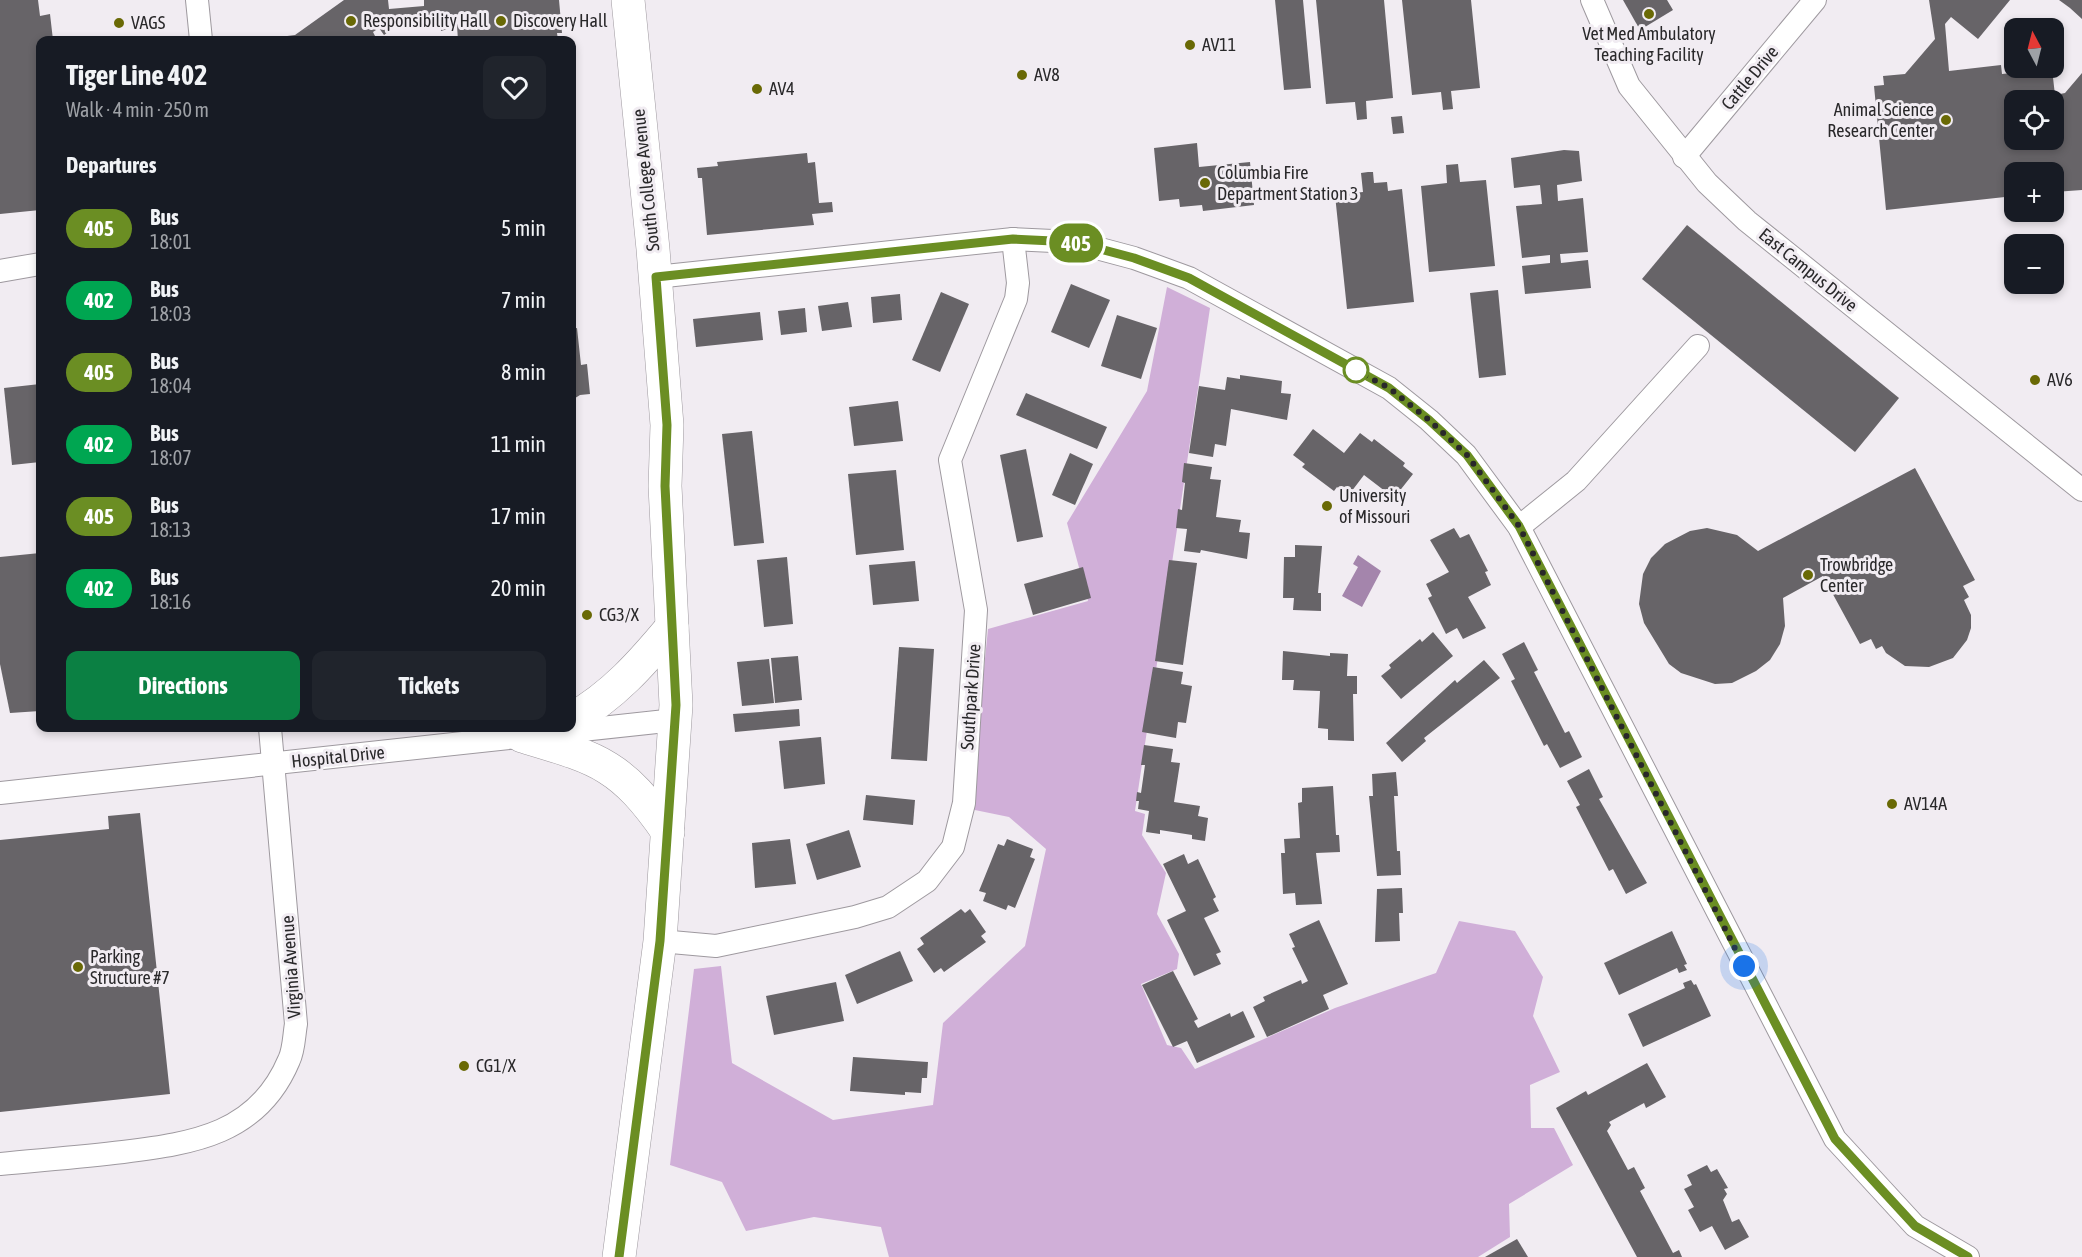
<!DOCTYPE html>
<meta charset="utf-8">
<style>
:root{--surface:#171b24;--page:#20242c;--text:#f1f3f6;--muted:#9ea1a6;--accent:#0b8043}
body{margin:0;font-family:"Asap Condensed",sans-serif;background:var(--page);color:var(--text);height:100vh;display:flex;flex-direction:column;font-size:22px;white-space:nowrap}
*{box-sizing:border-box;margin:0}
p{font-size:20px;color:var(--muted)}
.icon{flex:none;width:33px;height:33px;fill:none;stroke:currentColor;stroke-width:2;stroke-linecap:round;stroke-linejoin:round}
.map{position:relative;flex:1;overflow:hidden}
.details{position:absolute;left:36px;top:36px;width:540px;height:696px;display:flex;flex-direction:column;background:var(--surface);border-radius:12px;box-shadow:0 3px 9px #0003}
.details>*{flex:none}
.badge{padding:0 12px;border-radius:20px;font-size:21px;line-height:39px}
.needle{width:39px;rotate:353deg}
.buttons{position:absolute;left:2004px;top:18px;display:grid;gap:12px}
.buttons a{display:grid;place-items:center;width:60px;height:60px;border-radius:12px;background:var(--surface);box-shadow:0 3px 9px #0003;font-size:30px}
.you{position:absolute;width:30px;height:30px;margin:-15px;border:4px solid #fff;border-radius:50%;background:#1a73e8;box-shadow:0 0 0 9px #1a73e833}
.map>.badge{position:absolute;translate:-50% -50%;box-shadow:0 0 0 3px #fff}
h2{padding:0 30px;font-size:22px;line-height:54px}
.round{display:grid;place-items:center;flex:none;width:63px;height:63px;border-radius:12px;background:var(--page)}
.headline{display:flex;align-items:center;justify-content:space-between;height:102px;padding:0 30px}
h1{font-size:28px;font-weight:700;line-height:45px}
.action{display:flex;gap:12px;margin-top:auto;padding:12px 30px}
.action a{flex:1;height:69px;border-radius:12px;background:var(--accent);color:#fff;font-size:24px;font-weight:700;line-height:69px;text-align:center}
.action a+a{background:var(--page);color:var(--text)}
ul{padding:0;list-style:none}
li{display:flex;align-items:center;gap:18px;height:72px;padding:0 30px}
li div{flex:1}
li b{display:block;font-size:22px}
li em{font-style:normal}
li .badge{min-width:66px;font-weight:700;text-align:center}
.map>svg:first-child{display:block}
.forest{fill:#d0afd8}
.water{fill:#a485ac}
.building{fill:#676468;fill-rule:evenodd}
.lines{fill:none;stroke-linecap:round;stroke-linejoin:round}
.street-casing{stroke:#9e999f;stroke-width:24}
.secondary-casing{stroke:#9e999f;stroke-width:34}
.street{stroke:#fff;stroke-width:22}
.secondary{stroke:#fff;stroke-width:33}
.line-casing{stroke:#fff;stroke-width:14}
.line{stroke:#6b8e23;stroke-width:9}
.walk{stroke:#29282a;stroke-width:6;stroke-dasharray:0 10.8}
.poi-dot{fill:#696905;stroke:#f1ecf2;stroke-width:2}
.stop-dot{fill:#fff;stroke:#6b8e23;stroke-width:3}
.labels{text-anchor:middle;stroke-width:6;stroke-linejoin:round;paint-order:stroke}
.poi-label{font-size:18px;fill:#29282a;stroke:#f1ecf2;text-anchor:start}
.street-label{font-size:18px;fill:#29282a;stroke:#f1ecf2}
</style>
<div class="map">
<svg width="2082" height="1257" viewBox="0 0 2082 1257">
<rect width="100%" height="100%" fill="#f1ecf2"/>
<polygon class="forest" points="1167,287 1210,308 1135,811 1145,814 1142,835 1166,873 1157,914 1179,954 1177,969 1141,984 1167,1045 1181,1048 1195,1069 1335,1008 1436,973 1459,921 1515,931 1543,977 1533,1016 1560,1072 1530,1085 1531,1128 1554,1128 1573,1165 1509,1204 1510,1237 1478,1257 889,1257 881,1227 814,1217 746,1231 722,1182 670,1165 694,969 721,966 732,1063 833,1120 933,1105 943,1023 1025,946 1046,849 1009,817 970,809 988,629 1088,601 1067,523 1147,391"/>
<polygon class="water" points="1358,555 1381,571 1362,607 1342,596 1358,567 1353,564"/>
<g class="building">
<polygon points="0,0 38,0 40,16 50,14 53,40 40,40 40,210 0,214"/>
<polygon points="344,0 388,0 389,9 424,6 424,0 559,0 562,33 557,33 558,40 513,40 513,36 458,40 457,26 441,31 440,16 426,17 425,15 390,18 386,23 391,30 384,35 379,28 373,32 377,40 256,40 295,35"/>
<polygon points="1275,0 1303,0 1311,88 1284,90"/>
<polygon points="1316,0 1384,0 1393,98 1366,101 1367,119 1357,120 1355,102 1326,104"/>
<polygon points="1402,0 1471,0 1480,88 1451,91 1453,109 1443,110 1441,92 1412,95"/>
<polygon points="1623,0 1667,0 1673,10 1640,30"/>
<path d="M 1929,0 L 2010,0 L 1978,39 L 1951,17 L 1945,24 L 1949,71 L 2001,65 L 2002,74 L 2052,69 L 2055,95 L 2065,93 L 2082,73 L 2082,190 L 2054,192 L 2054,172 L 2014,172 L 2014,196 L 1886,210 L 1874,86 L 1884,85 L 1883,76 L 1905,74 L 1935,39 ZM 2014,100 L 2054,100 L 2054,140 L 2014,140 Z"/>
<polygon points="2059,0 2082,0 2082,19 2070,8"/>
<polygon points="1402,116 1404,133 1393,134 1391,117"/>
<polygon points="1197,143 1199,167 1250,162 1254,205 1203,211 1202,205 1180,207 1179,199 1159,201 1154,148"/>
<polygon points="1564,150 1579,151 1582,181 1557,185 1558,201 1583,198 1588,252 1560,254 1561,263 1588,260 1591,288 1525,294 1522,266 1550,263 1550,255 1522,258 1516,206 1542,204 1540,185 1514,188 1511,158"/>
<polygon points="807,153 808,163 815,162 819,203 832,202 833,212 812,214 814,225 707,235 702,178 698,178 697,168 718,166 717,162"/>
<polygon points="1458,164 1460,182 1486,180 1495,266 1429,272 1421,186 1447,183 1446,165"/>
<polygon points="1368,172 1373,172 1374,183 1387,182 1388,191 1402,189 1414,302 1347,309 1335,195 1363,192 1361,173"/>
<polygon points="1687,225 1899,398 1855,452 1642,279"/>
<polygon points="1071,284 1110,300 1089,348 1051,332"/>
<polygon points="1498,290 1506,375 1479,378 1470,293"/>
<polygon points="941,292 969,304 940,372 912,360"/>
<polygon points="900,294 902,320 873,323 871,297"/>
<polygon points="848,302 852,327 822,331 818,306"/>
<polygon points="805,308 807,332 781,335 778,311"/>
<polygon points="760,312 763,340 696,347 693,319"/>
<polygon points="1117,315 1157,328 1141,379 1101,366"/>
<polygon points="577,328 581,365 587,364 590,394 580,395 572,400 572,329"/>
<polygon points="1240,375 1282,381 1281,393 1291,394 1287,420 1231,409 1226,446 1215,444 1213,457 1189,453 1199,386 1225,390 1227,377 1240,379"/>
<polygon points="40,384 40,462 12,465 4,388"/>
<polygon points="1026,393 1107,427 1097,449 1016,415"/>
<polygon points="898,401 903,441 854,446 849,407"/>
<polygon points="1313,429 1344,453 1360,433 1372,442 1374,439 1405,463 1403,466 1413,474 1394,498 1364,475 1348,496 1337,487 1334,491 1302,467 1305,464 1293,455"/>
<polygon points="752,431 764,543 734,546 722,434"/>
<polygon points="1026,449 1043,537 1017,542 1000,455"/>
<polygon points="1070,453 1093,464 1075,505 1052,495"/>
<polygon points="1184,463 1212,467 1210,479 1221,480 1216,517 1241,520 1239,532 1250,533 1247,559 1201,550 1200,553 1184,551 1187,529 1176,528 1178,509 1182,510 1185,483 1182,482"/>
<polygon points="1915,468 1975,580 1963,586 1969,597 1964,600 1971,615 1971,628 1967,640 1953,658 1929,667 1905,666 1886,653 1882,646 1876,649 1871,639 1860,644 1823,576 1783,598 1785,626 1780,644 1770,660 1756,671 1732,683 1715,684 1681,673 1669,664 1644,623 1639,604 1643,574 1651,558 1665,544 1690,531 1707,528 1737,535 1758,551"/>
<polygon points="896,470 904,550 856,555 848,474"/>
<polygon points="1454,528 1460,538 1469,534 1488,571 1485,572 1491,585 1468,597 1486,628 1463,639 1457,628 1446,634 1428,598 1432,596 1426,584 1449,572 1430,540"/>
<polygon points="1295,545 1322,546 1318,593 1321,593 1321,611 1293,610 1294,598 1283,598 1284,557 1295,557"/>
<polygon points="40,553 40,711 10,713 0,664 0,557"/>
<polygon points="787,557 793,624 764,627 757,560"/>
<polygon points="1169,560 1197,563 1183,665 1155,661"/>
<polygon points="915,561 919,601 873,605 869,565"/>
<polygon points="1083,567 1091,598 1033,615 1024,584"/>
<polygon points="1433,632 1453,656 1401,699 1381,676 1391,668 1389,665 1420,639 1422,642"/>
<polygon points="1524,642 1538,670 1534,672 1565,733 1569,731 1582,757 1560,768 1547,744 1544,746 1511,681 1515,679 1502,654"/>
<polygon points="899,647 934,649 927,761 891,759"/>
<polygon points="1283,651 1330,656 1330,653 1348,654 1347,676 1357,676 1357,694 1353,694 1354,741 1328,740 1328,729 1318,728 1320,691 1293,690 1294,680 1282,680"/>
<polygon points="798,656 802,700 775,703 771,658"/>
<polygon points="769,659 774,703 742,706 737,662"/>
<polygon points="1484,660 1500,678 1424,738 1426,741 1402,762 1386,743 1455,680 1457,683"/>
<polygon points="1153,667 1183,672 1181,684 1192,686 1186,723 1178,722 1176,738 1142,732"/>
<polygon points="799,709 800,726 735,732 733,714"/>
<polygon points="821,737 825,784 784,789 779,741"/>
<polygon points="1144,745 1173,749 1171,762 1180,763 1174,802 1200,806 1198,816 1208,818 1205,841 1192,839 1192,835 1160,830 1160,834 1146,832 1149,811 1138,809 1139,801 1136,801 1137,792 1141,793 1145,765 1141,765"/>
<polygon points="1589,769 1603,797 1599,799 1647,883 1626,894 1613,869 1609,871 1576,807 1580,805 1567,781"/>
<polygon points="1396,772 1398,796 1394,796 1397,851 1400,851 1401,875 1377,876 1369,796 1373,796 1372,774"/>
<polygon points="1333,786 1336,835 1339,835 1340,852 1316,853 1322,904 1296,905 1295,893 1283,894 1281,853 1285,853 1284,839 1300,838 1298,803 1302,802 1302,788"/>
<polygon points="866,795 915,800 913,825 863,820"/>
<polygon points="140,813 170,1094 0,1112 0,840 109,829 108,816"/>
<polygon points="849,830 861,867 817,880 806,844"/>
<polygon points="790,839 796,884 755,888 752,843"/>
<polygon points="1007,839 1033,849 1030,857 1035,859 1015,908 1008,905 1006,910 983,901 986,893 979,891 998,844 1004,846"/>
<polygon points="1184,854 1188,864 1198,859 1216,897 1213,899 1219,911 1204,918 1221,952 1216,954 1221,964 1194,976 1167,920 1186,911 1163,864"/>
<polygon points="1402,888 1403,913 1399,913 1400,941 1375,942 1377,889"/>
<polygon points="961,909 965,913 970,909 986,932 981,936 986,942 944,972 941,968 934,973 917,949 924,944 920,938"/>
<polygon points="1319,920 1348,984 1323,995 1329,1009 1267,1037 1253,1007 1265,1001 1263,997 1301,980 1302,984 1308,981 1292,948 1295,947 1289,934"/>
<polygon points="1672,931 1687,964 1684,965 1687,970 1679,973 1677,968 1619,995 1604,963"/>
<polygon points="900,951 913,981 857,1004 845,975"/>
<polygon points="1173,971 1198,1019 1194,1021 1198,1028 1230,1013 1231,1017 1243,1011 1255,1037 1197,1063 1187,1041 1173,1047 1142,985"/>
<polygon points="1691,980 1694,985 1696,984 1711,1016 1643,1047 1628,1014 1685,988 1683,983"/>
<polygon points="836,982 844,1021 774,1035 766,996"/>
<polygon points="853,1057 928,1062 927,1078 922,1078 921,1093 905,1092 905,1095 850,1091"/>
<polygon points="1647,1063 1666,1097 1646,1108 1644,1103 1609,1122 1611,1125 1607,1131 1628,1170 1634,1167 1645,1188 1640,1191 1673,1253 1679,1250 1682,1257 1637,1257 1556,1108 1586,1091 1588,1095"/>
<polygon points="1707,1165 1711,1172 1717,1169 1728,1188 1724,1189 1727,1194 1723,1200 1732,1222 1739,1219 1749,1237 1725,1250 1712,1226 1700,1232 1688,1210 1694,1207 1684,1189 1692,1185 1687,1175"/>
<polygon points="1517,1239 1528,1257 1485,1257"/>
</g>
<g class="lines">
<defs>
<g id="street">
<polyline points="197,0 201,40"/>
<polyline points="1592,0 1629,86 1707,183 1747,221 2082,490"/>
<polyline points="1684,157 1815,0"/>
<polyline points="0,271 40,264"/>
<polyline points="656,277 1013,239 1074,242 1134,258 1189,278 1389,388 1429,420 1466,455 1519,527 1835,1139 1915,1226 1968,1257"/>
<polyline points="1519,527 1576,481 1698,346"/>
<polyline points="0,793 675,720"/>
<polyline points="660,941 716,946 855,917 888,907 927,881 953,847 964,803 976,610 950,460 1016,299 1018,283 1013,239"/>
<path d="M 0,1164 C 41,1160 82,1157 123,1152 C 194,1143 258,1134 289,1060 C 294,1050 294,1035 296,1024 L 270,728"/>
</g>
<g id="secondary">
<path d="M 572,719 C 613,696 642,663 672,627"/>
<path d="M 522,736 C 599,759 621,764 668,832"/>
<polyline points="619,1257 660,941 676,705 665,486 667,425 653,249 628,0"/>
</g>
</defs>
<use href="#street" class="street-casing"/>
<use href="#secondary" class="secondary-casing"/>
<use href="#street" class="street"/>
<use href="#secondary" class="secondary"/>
</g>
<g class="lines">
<defs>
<polyline id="line" points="619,1257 660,941 676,705 665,486 667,425 656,277 1013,239 1074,242 1134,258 1189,278 1389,388 1429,420 1467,455 1519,526 1835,1139 1915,1226 1968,1257"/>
</defs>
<use href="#line" class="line-casing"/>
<use href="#line" class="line"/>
<polyline class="walk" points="1356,370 1351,368 1389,388 1429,420 1467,455 1519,526 1744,966"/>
</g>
<g class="poi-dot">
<circle cx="1649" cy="14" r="6"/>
<circle cx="351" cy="21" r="6"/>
<circle cx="501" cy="21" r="6"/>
<circle cx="119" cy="23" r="6"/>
<circle cx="1190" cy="45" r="6"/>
<circle cx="1022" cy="75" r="6"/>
<circle cx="757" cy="89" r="6"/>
<circle cx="1946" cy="120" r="6"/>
<circle cx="1205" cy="183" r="6"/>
<circle cx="2035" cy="380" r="6"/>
<circle cx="1327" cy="506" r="6"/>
<circle cx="1808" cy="575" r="6"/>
<circle cx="587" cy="615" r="6"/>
<circle cx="1892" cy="804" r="6"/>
<circle cx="78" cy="967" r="6"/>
<circle cx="464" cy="1066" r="6"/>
</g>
<circle class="stop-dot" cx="1356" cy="370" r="12"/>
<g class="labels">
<g class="poi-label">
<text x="363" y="27">Responsibility Hall</text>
<text x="513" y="27">Discovery Hall</text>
<text x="131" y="29">VAGS</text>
<text x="1649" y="40" text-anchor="middle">Vet Med Ambulatory<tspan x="1649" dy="21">Teaching Facility</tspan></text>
<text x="1202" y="51">AV11</text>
<text x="1034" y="81">AV8</text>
<text x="769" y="95">AV4</text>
<text x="1934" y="116" text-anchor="end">Animal Science<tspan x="1934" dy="21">Research Center</tspan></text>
<text x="1217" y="179">Columbia Fire<tspan x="1217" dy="21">Department Station 3</tspan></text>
<text x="2047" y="386">AV6</text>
<text x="1339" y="502">University<tspan x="1339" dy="21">of Missouri</tspan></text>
<text x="1820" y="571">Trowbridge<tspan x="1820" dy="21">Center</tspan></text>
<text x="599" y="621">CG3/X</text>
<text x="1904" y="810">AV14A</text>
<text x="90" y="963">Parking<tspan x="90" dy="21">Structure #7</tspan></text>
<text x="476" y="1072">CG1/X</text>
</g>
<g class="street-label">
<text transform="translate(1750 78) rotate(-50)" y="6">Cattle Drive</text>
<text transform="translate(646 180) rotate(-96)" y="6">South College Avenue</text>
<text transform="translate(1808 270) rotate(39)" y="6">East Campus Drive</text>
<text transform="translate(971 697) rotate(-86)" y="6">Southpark Drive</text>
<text transform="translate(338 757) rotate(-6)" y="6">Hospital Drive</text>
<text transform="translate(291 967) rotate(-94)" y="6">Virginia Avenue</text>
</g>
</g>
</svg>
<div class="buttons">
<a><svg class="needle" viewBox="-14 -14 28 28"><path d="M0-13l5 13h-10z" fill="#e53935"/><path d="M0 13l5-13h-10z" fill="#9ea1a6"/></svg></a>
<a><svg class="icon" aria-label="locate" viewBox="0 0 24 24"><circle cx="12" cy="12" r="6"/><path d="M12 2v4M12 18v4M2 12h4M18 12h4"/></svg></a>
<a>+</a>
<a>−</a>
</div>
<div class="you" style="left:1744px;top:966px"></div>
<b class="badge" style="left:1076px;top:243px;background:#6b8e23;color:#fff">405</b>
<section class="details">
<div class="headline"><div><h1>Tiger Line 402</h1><p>Walk · 4 min · 250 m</p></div><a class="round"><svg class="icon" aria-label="heart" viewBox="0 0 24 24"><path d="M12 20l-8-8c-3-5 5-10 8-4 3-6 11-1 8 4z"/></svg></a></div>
<h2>Departures</h2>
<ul>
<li><span class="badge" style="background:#6b8e23;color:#fff">405</span><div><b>Bus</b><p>18:01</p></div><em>5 min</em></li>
<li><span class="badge" style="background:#00a651;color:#fff">402</span><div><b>Bus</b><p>18:03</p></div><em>7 min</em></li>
<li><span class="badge" style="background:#6b8e23;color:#fff">405</span><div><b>Bus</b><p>18:04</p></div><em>8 min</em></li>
<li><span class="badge" style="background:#00a651;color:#fff">402</span><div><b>Bus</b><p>18:07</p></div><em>11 min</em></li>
<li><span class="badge" style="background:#6b8e23;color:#fff">405</span><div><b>Bus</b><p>18:13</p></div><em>17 min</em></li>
<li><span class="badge" style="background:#00a651;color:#fff">402</span><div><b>Bus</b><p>18:16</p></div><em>20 min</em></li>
</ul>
<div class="action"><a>Directions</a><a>Tickets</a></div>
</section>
</div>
